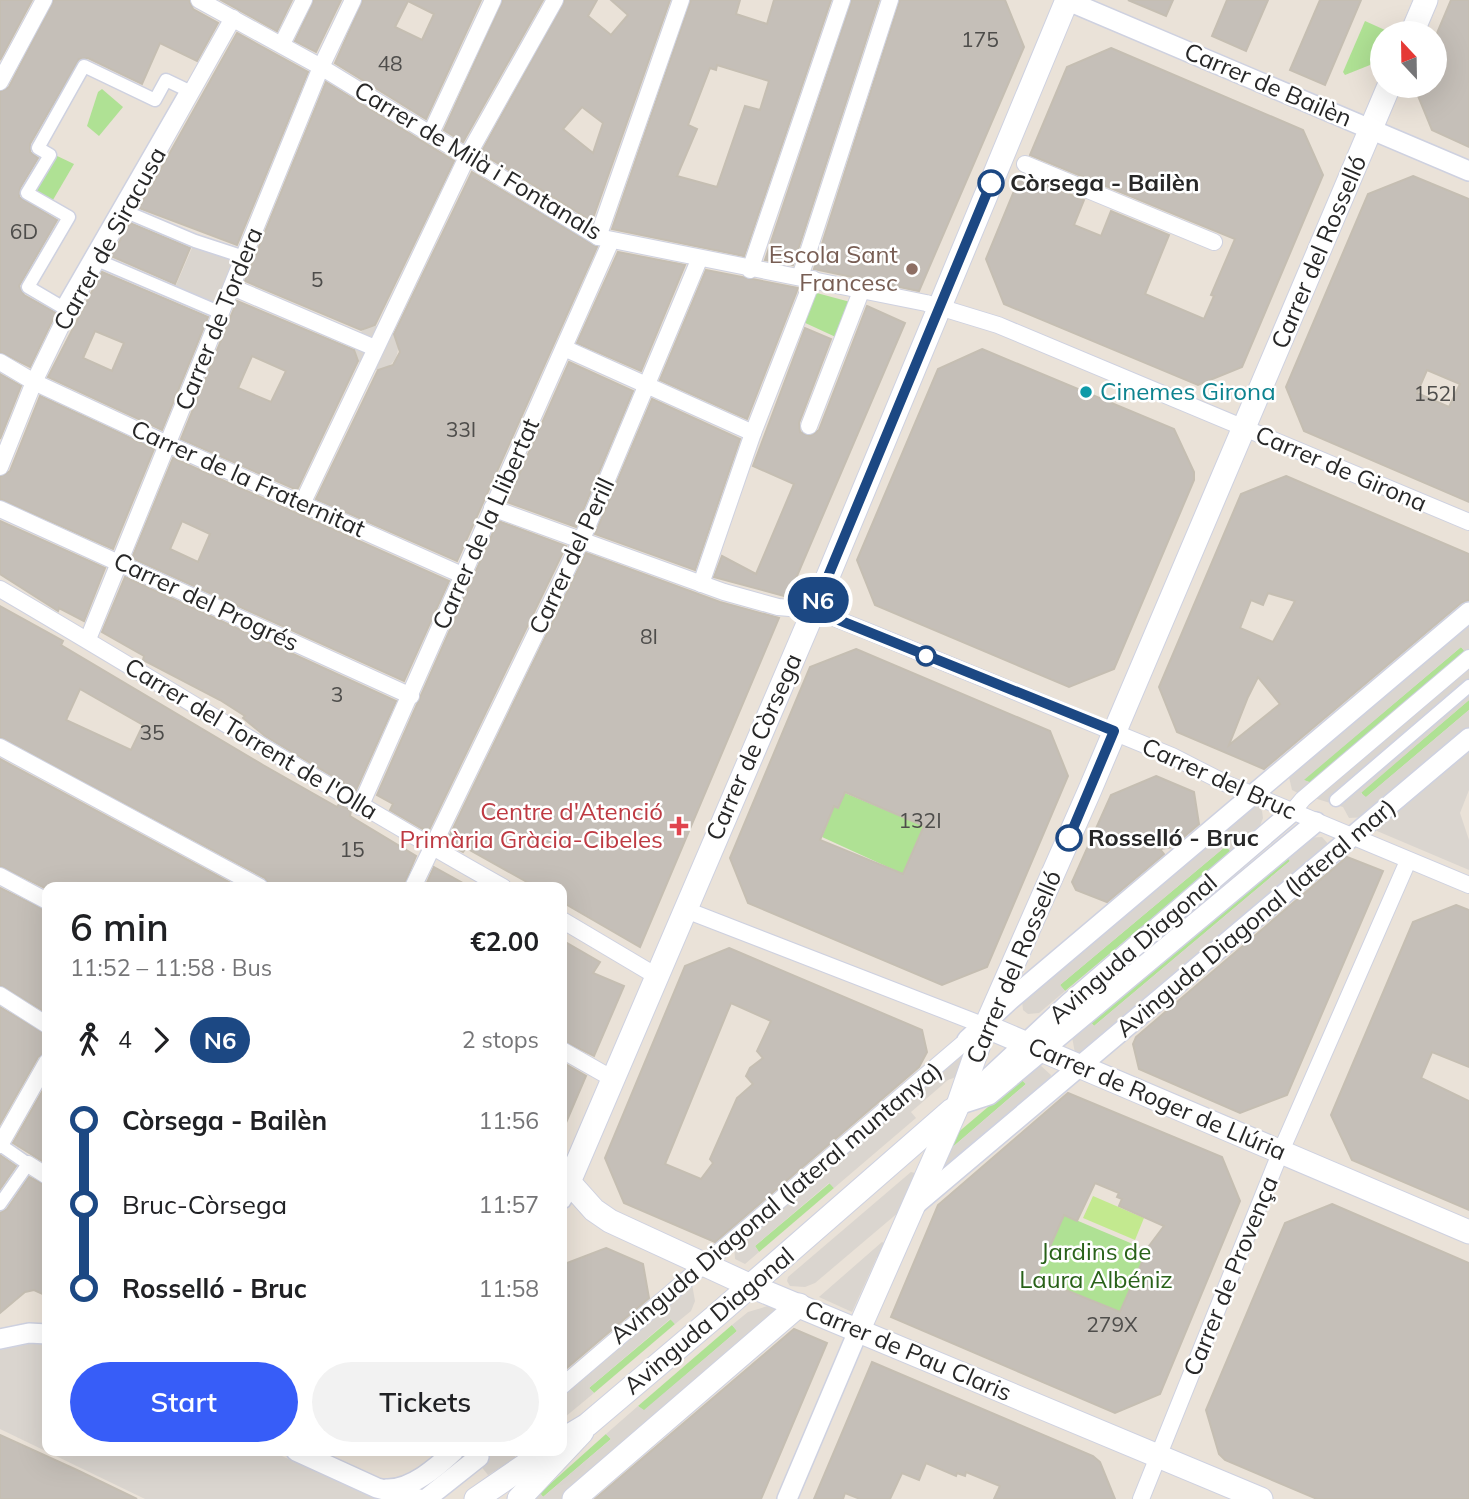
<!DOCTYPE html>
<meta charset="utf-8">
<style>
:root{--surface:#fff;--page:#f2f2f2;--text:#202124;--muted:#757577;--accent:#375df8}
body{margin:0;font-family:Mulish,sans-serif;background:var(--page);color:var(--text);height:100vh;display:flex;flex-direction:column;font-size:26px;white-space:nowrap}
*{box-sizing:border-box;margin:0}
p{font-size:23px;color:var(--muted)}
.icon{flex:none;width:38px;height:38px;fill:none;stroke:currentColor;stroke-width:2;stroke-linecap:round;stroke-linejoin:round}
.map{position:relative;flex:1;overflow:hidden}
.side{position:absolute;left:42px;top:882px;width:525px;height:574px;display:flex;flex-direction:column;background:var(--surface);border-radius:14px;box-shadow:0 7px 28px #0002}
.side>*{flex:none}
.badge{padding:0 14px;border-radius:23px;font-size:24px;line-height:46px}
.needle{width:46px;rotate:338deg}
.fabs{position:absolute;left:1370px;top:21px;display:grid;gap:14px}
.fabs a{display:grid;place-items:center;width:77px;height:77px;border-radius:50%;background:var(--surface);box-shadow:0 7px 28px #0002;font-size:35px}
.map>.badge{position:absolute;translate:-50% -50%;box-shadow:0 0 0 4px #fff}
.legs{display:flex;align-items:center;gap:10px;height:77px;padding:0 28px;font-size:23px}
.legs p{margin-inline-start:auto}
.overview{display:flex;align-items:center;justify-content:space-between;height:119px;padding:0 28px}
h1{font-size:38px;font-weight:600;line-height:52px}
.button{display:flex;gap:14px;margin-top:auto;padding:14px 28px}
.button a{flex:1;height:80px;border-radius:42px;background:var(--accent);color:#fff;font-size:28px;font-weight:600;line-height:80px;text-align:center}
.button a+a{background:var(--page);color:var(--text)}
ul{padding:0 28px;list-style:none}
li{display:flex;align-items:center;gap:24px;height:84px;font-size:26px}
li i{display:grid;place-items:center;width:10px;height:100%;margin:0 9px;background:currentColor}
li i::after{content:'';width:18px;height:18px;margin:-9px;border:5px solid;border-radius:50%;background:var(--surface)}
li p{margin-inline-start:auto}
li:first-child i{background:linear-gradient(#0000 50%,currentColor 0)}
li:last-child i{background:linear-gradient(currentColor 50%,#0000 0)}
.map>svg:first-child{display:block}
.green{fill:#afe194}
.pitch{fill:#c3e98f}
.plaza{fill:#dad5cf}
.building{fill:#c5bfb8;stroke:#c5beb2;stroke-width:2;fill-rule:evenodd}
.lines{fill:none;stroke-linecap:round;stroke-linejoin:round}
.pedestrian-casing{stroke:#ced1e0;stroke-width:15}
.minor-casing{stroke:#ced1e0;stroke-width:18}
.tertiary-casing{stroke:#ced1e0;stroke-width:22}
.secondary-casing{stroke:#ced1e0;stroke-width:25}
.pedestrian{stroke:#fff;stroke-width:12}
.minor{stroke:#fff;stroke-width:16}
.tertiary{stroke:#fff;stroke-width:19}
.secondary{stroke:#fff;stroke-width:23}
.line-1-casing{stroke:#fff;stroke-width:16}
.line-1{stroke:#1c4883;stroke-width:10}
.stop-1-dot{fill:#fff;stroke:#1c4883;stroke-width:3.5}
.education-dot{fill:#8d6e63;stroke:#fff;stroke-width:2.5}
.culture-dot{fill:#0f9aa8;stroke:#fff;stroke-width:2.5}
.health-dot{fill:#e0444e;stroke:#fff;stroke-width:2.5}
.labels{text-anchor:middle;stroke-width:5;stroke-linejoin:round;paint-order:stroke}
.number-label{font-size:21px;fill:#4e4d4b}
.street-label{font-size:24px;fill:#272727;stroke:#fff}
.stop-label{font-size:24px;font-weight:bold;fill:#272727;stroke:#fff;text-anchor:start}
.education-label{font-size:24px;fill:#785e54;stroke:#fff;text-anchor:end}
.culture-label{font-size:24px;fill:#0d838f;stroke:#fff;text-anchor:start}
.health-label{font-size:24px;fill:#be3a42;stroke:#fff;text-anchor:end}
.park-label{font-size:24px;fill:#296219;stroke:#fff}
</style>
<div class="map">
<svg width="1469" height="1499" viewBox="0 0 1469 1499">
<rect width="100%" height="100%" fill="#eae2d8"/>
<g class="green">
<polygon points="1365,21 1385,30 1370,65 1345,75 1343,72"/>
<polygon points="102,89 123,107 99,136 87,126 98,92"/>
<polygon points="53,154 74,164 50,205 29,192"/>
<polygon points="813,292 854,303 840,339 801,321"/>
<polygon points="1461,647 1466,653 1312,783 1303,780"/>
<polygon points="1469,700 1469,710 1365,798 1361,792"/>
<polygon points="845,793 924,826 903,874 822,837 834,806 838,808"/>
<polygon points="1226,846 1231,852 1065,991 1060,985"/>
<polygon points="1286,856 1290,861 1094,1026 1089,1020"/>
<polygon points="1021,1079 1026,1084 948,1151 955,1135"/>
<polygon points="830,1183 834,1188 759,1252 755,1246"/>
<polygon points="1064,1215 1147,1250 1109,1340 1036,1278"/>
<polygon points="671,1319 675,1324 594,1393 589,1388"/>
<polygon points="732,1325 737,1331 644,1411 638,1406"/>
<polygon points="606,1434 611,1439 543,1497 540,1493"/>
</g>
<polygon class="pitch" points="1093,1196 1144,1218 1135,1240 1083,1218"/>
<g class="plaza">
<polygon points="195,241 238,255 216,311 173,292"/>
<circle cx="376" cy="348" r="22"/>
<polygon points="1469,621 1469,651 1466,653 1461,647 1304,780 1312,783 1300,794 1292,790 1289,777 1292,771"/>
<polygon points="1469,666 1469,700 1361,793 1366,797 1469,710 1469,729 1365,817 1349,818 1343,807 1314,798"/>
<polygon points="1469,745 1469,790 1460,813 1469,840 1469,870 1377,831 1376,829"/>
<polygon points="1253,805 1257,805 1262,811 1263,818 1259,828 1231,852 1226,846 1060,985 1065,991 1039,1013 1028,1014 1023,1010 1022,1000"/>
<polygon points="1322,837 1330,846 1084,1054 1075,1053 1072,1037 1089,1020 1094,1026 1290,861 1286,856 1307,838"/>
<polygon points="967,1047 956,1077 948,1080 911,1112 916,1118 834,1188 829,1183 755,1246 759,1252 745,1264 735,1259 734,1245"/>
<polygon points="1040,1065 1051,1075 1048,1083 939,1175 948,1151 1026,1084 1021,1079"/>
<polygon points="911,1172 915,1173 900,1211 815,1283 805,1287 790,1286 787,1281 788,1277"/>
<polygon points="882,1242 886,1244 880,1257 877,1257 852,1312 819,1297"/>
<polygon points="692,1284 695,1301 691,1311 675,1324 670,1319 589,1388 594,1393 565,1417 562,1413 562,1392"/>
<polygon points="771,1305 780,1307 563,1499 533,1499 540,1493 543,1497 611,1439 606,1434 638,1406 644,1410 737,1331 732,1325 748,1312"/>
<polygon points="38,1342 47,1347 47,1451 271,1451 376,1499 145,1499 0,1429 0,1350"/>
<polygon points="493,1451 516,1451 513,1453 516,1458 488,1475 480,1465"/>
</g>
<g class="building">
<polygon points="0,0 32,0 0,60"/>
<polygon points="54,0 189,0 193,9 218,23 197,61 160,43 142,84 88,58 79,59 30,144 30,152 38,158 20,188 19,197 57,220 19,286 24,295 56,313 30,367 0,352 0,92 9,87"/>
<polygon points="221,0 292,0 277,31"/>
<polygon points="314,0 341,0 316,52 295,41"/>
<path d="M 363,0 L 481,0 L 426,119 L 335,63 ZM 408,1 L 434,14 L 422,40 L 395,27 Z"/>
<polygon points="503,0 543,0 463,142 444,130"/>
<path d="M 565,0 L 597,0 L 588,16 L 611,35 L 628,15 L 611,0 L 670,0 L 592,221 L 481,153 ZM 582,107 L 603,123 L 593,153 L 563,129 Z"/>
<path d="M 691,0 L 740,0 L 736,14 L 767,24 L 774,0 L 831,0 L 744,256 L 612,229 ZM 717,65 L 769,81 L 760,110 L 745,106 L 717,187 L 677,176 L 697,129 L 688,125 L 710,68 L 716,70 Z"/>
<polygon points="852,0 879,0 793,265 765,260"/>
<polygon points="900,0 1005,0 1024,47 919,291 814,269"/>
<polygon points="1128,0 1173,0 1166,16"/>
<polygon points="1227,0 1268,0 1246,51 1212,36"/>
<polygon points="1320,0 1361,0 1325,85 1290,70"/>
<polygon points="1451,0 1469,0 1469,147 1432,130 1414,86 1435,86 1435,38"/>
<polygon points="237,33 308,72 237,245 139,208"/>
<polygon points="1111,48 1303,130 1323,175 1242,367 1198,385 1004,304 986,259 1021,174 1084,200 1074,225 1101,236 1111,211 1169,235 1145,294 1204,319 1214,296 1211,295 1235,239 1030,155 1067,67"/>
<polygon points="326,82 454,161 375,325 361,330 245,281"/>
<polygon points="472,172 597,247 457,561 316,499 378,370 393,365 400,352 394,334"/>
<path d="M 1413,176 L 1469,199 L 1469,502 L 1304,431 L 1286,387 L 1368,194 ZM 1427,370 L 1460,384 L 1449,407 L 1417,393 Z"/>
<polygon points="130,223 190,248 175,284 111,256"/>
<polygon points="618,252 685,265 641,371 577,343"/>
<polygon points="706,270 798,288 747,419 660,380"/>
<path d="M 102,272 L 208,317 L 162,430 L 48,377 ZM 95,331 L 124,343 L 112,371 L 83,358 Z"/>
<path d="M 237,301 L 354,350 L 358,361 L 297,490 L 181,439 ZM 252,356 L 286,371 L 271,402 L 238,388 Z"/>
<polygon points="867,306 905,323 788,597 714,577 722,556 756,574 794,484 753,466 805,328 831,339 799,423 800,432 810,436 819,430"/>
<polygon points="982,349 1174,429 1194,472 1194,480 1114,669 1069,687 875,605 857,560 938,369"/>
<polygon points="569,362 633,391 576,527 507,502"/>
<polygon points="0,374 21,386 0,439"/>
<polygon points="40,396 154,449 113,549 0,499 0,477 10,471"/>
<polygon points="652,399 740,439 695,570 595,534"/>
<path d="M 173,458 L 449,581 L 404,681 L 132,558 ZM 182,521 L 210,534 L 198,562 L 170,549 Z"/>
<path d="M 1286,476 L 1469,554 L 1469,600 L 1461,603 L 1264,769 L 1177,732 L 1159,687 L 1241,494 ZM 1268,593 L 1295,601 L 1273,642 L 1240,628 L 1251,600 L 1263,605 ZM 1258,677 L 1280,704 L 1229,745 L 1248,697 Z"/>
<polygon points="0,521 105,568 84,621 59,608 58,611 0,574"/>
<polygon points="498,521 566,546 428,832 390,810 393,804 377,795"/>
<polygon points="586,553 720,602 779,618 640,947 562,902 562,887 536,887 466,848 463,852 446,843"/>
<polygon points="125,577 396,701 356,790 265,736 243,718 245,716 220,700 143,660 144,656 102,632"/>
<path d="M 0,606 L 63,641 L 61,645 L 263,765 L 337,807 L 339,804 L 351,811 L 350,816 L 416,856 L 403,887 L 270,887 L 265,878 L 0,737 ZM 80,689 L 143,725 L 131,750 L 66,720 Z"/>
<path d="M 856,649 L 1050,731 L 1068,776 L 987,967 L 942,985 L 748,903 L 730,858 L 810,667 ZM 845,792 L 924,826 L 903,874 L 820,840 L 834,806 L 838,808 Z"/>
<polygon points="0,759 238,887 47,889 0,866"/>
<polygon points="1156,776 1194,792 1199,824 1172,847 1160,849 1164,854 1107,902 1076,890 1072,882 1111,795"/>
<polygon points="1347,857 1383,871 1287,1095 1240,1113 1139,1069 1133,1044 1136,1037"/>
<polygon points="434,867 470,887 425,887"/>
<polygon points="0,888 47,911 47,1013 0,985"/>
<polygon points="1456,905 1469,910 1469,1067 1432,1052 1421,1078 1469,1101 1469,1210 1352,1160 1331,1115 1413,922"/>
<polygon points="562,940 600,962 593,973 624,986 594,1056 562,1040"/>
<path d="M 729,948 L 922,1030 L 927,1052 L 919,1067 L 715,1242 L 624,1203 L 605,1158 L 685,966 ZM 731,1003 L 771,1021 L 757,1051 L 763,1058 L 750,1068 L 746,1076 L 753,1084 L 737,1098 L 710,1159 L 713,1163 L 701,1179 L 665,1164 Z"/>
<polygon points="0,1007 47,1035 47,1052 38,1057 0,1124"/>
<polygon points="562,1062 586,1076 562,1132"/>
<polygon points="47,1083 47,1164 13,1143"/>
<path d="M 1068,1093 L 1222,1157 L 1240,1201 L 1160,1394 L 1115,1413 L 891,1317 L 938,1205 ZM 1095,1183 L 1119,1193 L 1117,1197 L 1122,1199 L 1119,1206 L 1164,1226 L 1149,1246 L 1120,1312 L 1036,1278 L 1064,1215 L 1077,1221 Z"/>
<polygon points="0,1155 16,1166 0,1189"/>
<polygon points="29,1177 47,1186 47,1296 34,1290 25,1292 0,1313 0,1213 7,1209"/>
<polygon points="1332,1204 1469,1263 1469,1499 1317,1499 1225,1460 1219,1454 1206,1410 1285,1223"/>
<polygon points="606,1248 643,1264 649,1298 562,1372 562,1265"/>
<polygon points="794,1329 827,1343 761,1499 595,1499"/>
<polygon points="872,1362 1093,1456 1100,1462 1115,1499 994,1499 1000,1486 966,1472 965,1476 957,1473 956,1476 926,1463 919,1480 902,1473 890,1499 860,1499 845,1493 843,1499 814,1499"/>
<polygon points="0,1435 77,1470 137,1499 0,1499"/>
</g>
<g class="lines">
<defs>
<g id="pedestrian">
<polygon points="84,66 155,100 166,80 187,90 62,307 28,287 69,217 27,193 50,155 38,148"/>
<polyline points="124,211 195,241 244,257"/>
<polyline points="97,260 221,313"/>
<polyline points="1336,800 1469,686"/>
<polyline points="0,1204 28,1164 2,1146"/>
</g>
<g id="minor">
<polyline points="199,0 321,67 598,237 926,303 998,325 1469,522"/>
<polyline points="282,44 304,0"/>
<polyline points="0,82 44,0"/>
<polyline points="431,133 493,0"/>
<polyline points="1025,164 1214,242"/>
<polyline points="598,237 681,0"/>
<polyline points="750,270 842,0"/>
<polyline points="800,277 890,0"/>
<polyline points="232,287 375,348"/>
<polyline points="564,348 753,433"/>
<polyline points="0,362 34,382 163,442 462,575"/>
<polyline points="809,426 862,289"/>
<polyline points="0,467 34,382 69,310 233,18"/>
<polyline points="302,504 468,155 555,0"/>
<polyline points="492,508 724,592 778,607 814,610 867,631 1172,756 1227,784 1469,885"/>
<polyline points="0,509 411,696"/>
<polyline points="701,584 753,433 813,279"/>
<path d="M 0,589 C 168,687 333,792 503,887"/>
<polyline points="88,639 321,67 353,0"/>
<polyline points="0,747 260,887"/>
<polyline points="360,807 611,241"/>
<polyline points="1292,812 1303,799 1469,658"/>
<polyline points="0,876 47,901"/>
<polyline points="413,887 585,532 699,260"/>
<polyline points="686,910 985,1026"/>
<polyline points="562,920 658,977"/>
<polyline points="0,995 47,1025"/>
<polyline points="562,1050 613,1079"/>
<polyline points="0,1145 47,1062"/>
<polyline points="28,1164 47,1176"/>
<polyline points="562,1386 967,1040"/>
<polyline points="1141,1499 1281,1151 1408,861"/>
</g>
<g id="tertiary">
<polyline points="1066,0 1469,171"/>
<polyline points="967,1040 1010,1000 1469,612"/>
<polyline points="967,1098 1069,1003 1292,812"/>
<polyline points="958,1105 989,1095 1316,822"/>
<polyline points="562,1199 569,1182"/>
<polyline points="914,1206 1469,738"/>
<polyline points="0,1339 29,1333 47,1334"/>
<polyline points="296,1451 377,1488 419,1499"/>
<path d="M 386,1489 C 411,1490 437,1467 454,1451"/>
<polyline points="426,1499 479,1457"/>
<polyline points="787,1499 859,1329"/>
</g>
<g id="secondary">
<polyline points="1067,0 814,610 569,1182 594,1210 610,1221 751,1286 1261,1499"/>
<polyline points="1412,33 1426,0"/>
<polyline points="985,1026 1469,1232"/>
<polyline points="859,1329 958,1105 984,1030 1089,792 1389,86"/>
<polyline points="562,1440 587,1425 718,1314 952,1110"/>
<polyline points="476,1499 546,1451"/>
<polyline points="519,1499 582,1432"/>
<polyline points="574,1499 799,1305"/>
</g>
</defs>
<use href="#pedestrian" class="pedestrian-casing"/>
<use href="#minor" class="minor-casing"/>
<use href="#tertiary" class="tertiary-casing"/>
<use href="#secondary" class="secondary-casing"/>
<use href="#pedestrian" class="pedestrian"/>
<use href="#minor" class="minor"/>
<use href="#tertiary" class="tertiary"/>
<use href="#secondary" class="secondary"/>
</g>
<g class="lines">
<defs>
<polyline id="line-1" points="991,183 814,610 1114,731 1069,838"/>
</defs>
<use href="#line-1" class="line-1-casing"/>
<use href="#line-1" class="line-1"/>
</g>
<g class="stop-1-dot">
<circle cx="991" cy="183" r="12"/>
<circle cx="926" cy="656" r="9"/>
<circle cx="1069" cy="838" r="12"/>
</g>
<circle class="education-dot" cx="912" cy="269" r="7"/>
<circle class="culture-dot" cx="1086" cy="392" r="7"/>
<path class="health-dot" d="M675.5 815.5h7v7h7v7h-7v7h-7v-7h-7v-7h7z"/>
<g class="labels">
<g class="number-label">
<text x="980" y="47">175</text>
<text x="390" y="71">48</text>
<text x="24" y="239">6D</text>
<text x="317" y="287">5</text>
<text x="1435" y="401">152I</text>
<text x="461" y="437">33I</text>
<text x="649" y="644">8I</text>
<text x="337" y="702">3</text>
<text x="152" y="740">35</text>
<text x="920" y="828">132I</text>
<text x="352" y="857">15</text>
<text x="1112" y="1332">279X</text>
</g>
<g class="street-label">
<text transform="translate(1268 85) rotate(23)" y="8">Carrer de Bailèn</text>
<text transform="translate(478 161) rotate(31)" y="8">Carrer de Milà i Fontanals</text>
<text transform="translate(110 239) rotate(-61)" y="8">Carrer de Siracusa</text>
<text transform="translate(1319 252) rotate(-67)" y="8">Carrer del Rosselló</text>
<text transform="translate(219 319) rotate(-68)" y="8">Carrer de Tordera</text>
<text transform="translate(1341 469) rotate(23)" y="8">Carrer de Girona</text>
<text transform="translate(248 479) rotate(24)" y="8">Carrer de la Fraternitat</text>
<text transform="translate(486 524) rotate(-66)" y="8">Carrer de la Llibertat</text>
<text transform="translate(572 556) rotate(-65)" y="8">Carrer del Perill</text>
<text transform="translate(206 602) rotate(25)" y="8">Carrer del Progrés</text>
<text transform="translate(251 739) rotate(31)" y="8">Carrer del Torrent de l'Olla</text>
<text transform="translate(754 747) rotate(-66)" y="8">Carrer de Còrsega</text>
<text transform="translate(1219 779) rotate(24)" y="8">Carrer del Bruc</text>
<text transform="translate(1256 918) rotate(-40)" y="8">Avinguda Diagonal (lateral mar)</text>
<text transform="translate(1133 949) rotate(-41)" y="8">Avinguda Diagonal</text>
<text transform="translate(1014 967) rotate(-67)" y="8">Carrer del Rosselló</text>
<text transform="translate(1157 1099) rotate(23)" y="8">Carrer de Roger de Llúria</text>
<text transform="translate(776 1203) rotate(-40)" y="8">Avinguda Diagonal (lateral muntanya)</text>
<text transform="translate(1231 1276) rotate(-68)" y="8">Carrer de Provença</text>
<text transform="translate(709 1321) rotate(-40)" y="8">Avinguda Diagonal</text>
<text transform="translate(908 1351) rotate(23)" y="8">Carrer de Pau Claris</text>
</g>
<g class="stop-label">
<text x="1010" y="191">Còrsega - Bailèn</text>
<text x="1088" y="846">Rosselló - Bruc</text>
</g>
<g class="education-label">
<text x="898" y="263">Escola Sant<tspan x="898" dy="28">Francesc</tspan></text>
</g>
<g class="culture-label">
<text x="1100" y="400">Cinemes Girona</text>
</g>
<g class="health-label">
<text x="663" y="820">Centre d'Atenció<tspan x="663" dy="28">Primària Gràcia-Cibeles</tspan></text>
</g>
<g class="park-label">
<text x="1096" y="1260">Jardins de<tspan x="1096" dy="28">Laura Albéniz</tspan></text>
</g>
</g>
</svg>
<div class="fabs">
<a><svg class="needle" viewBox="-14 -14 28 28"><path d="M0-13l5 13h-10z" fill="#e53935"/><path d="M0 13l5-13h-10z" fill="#757577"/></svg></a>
</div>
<b class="badge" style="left:818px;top:600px;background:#1c4883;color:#fff">N6</b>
<section class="side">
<div class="overview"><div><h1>6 min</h1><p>11:52 – 11:58 · Bus</p></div><b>€2.00</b></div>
<div class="legs"><svg class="icon" aria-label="walk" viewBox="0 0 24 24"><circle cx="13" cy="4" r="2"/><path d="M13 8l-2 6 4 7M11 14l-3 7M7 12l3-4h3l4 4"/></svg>4<svg class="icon" aria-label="forward" viewBox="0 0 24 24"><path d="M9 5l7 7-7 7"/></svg><b class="badge" style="background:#1c4883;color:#fff">N6</b><p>2 stops</p></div>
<ul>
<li><i style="color:#1c4883"></i><b>Còrsega - Bailèn</b><p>11:56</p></li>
<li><i style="color:#1c4883"></i><span>Bruc-Còrsega</span><p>11:57</p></li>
<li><i style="color:#1c4883"></i><b>Rosselló - Bruc</b><p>11:58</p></li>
</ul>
<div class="button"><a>Start</a><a>Tickets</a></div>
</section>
</div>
